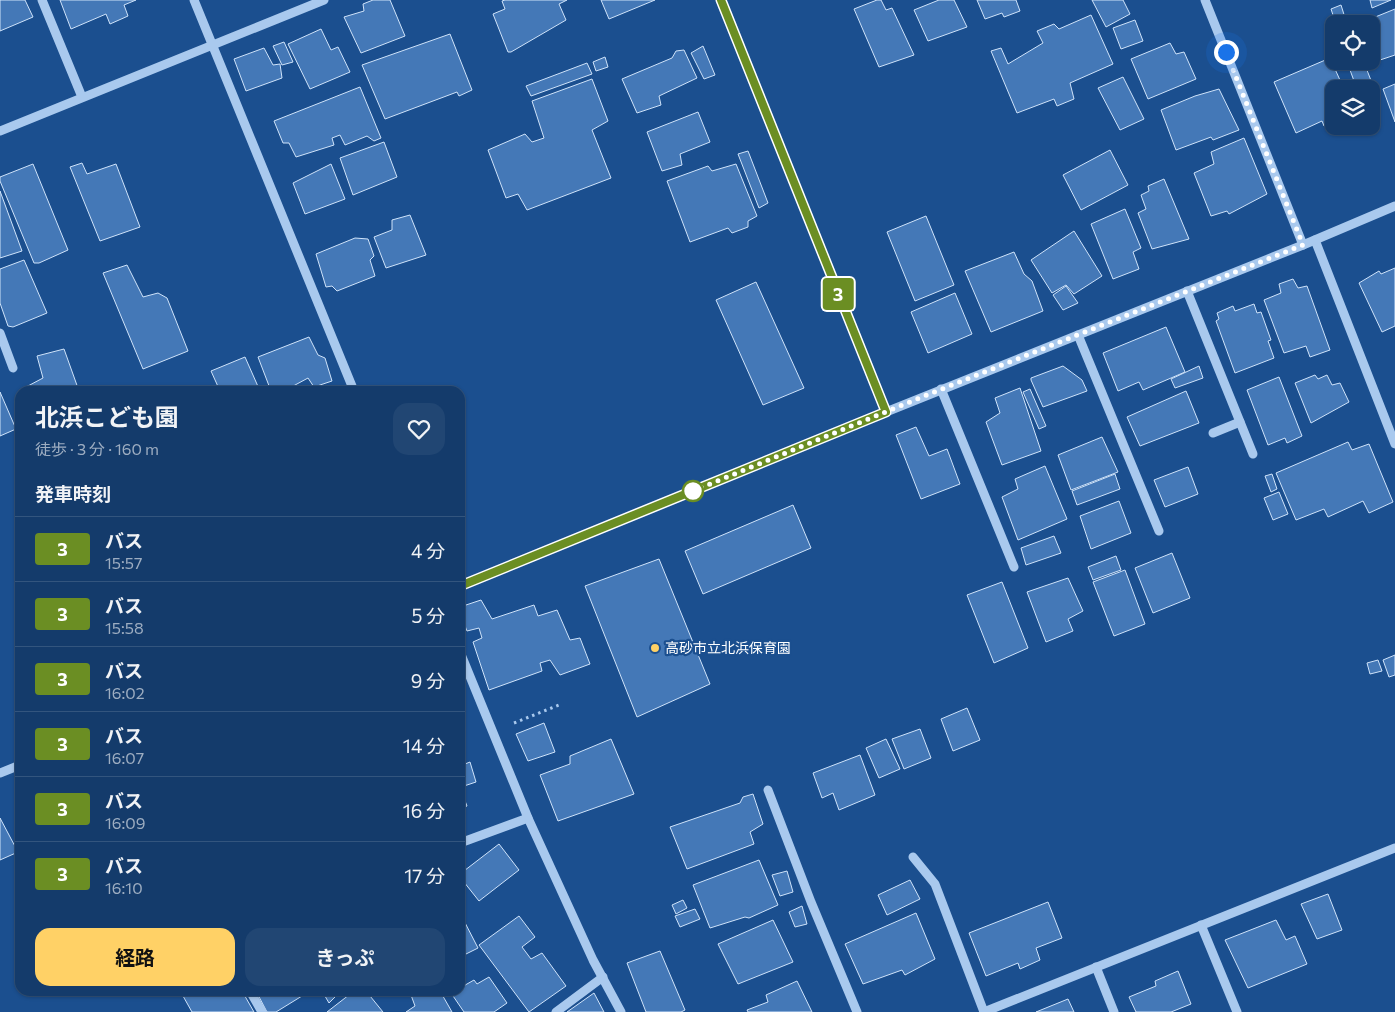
<!DOCTYPE html>
<html lang="ja">
<meta charset="utf-8">
<style>
:root{--surface:#143b6b;--page:#214673;--text:#f1f3f6;--muted:#9dadc1;--line:#33557e;--accent:#ffd166}
body{margin:0;font-family:Commissioner,"Noto Sans JP",sans-serif;background:var(--page);color:var(--text);height:100vh;display:flex;flex-direction:column;font-size:19px;white-space:nowrap}
*{box-sizing:border-box;margin:0}
p{font-size:16px;color:var(--muted)}
.icon{flex:none;width:28px;height:28px;fill:none;stroke:currentColor;stroke-width:2;stroke-linecap:round;stroke-linejoin:round}
.map{position:relative;flex:1;overflow:hidden}
.side{position:absolute;left:15px;top:386px;width:450px;height:610px;display:flex;flex-direction:column;background:var(--surface);border-radius:15px;box-shadow:0 1px 4px #0004,0 0 0 1px var(--line)}
.side>*{flex:none}
.badge{padding:0 10px;border-radius:4px;font-size:18px;line-height:32px}
.tools{position:absolute;left:1325px;top:15px;display:grid;gap:10px}
.tools a{display:grid;place-items:center;width:55px;height:55px;border-radius:10px;background:var(--surface);box-shadow:0 1px 4px #0004,0 0 0 1px var(--line);font-size:25px}
.you{position:absolute;width:25px;height:25px;margin:-12px;border:4px solid #fff;border-radius:50%;background:#1a73e8;box-shadow:0 0 0 8px #1a73e833}
.map>.badge{position:absolute;translate:-50% -50%;box-shadow:0 0 0 2px #fff}
h2{padding:0 20px;font-size:19px;line-height:45px}
.round{display:grid;place-items:center;flex:none;width:52px;height:52px;border-radius:15px;background:var(--page)}
.overview{display:flex;align-items:center;justify-content:space-between;height:85px;padding:0 20px}
h1{font-size:24px;font-weight:700;line-height:38px}
.primary-button{display:flex;gap:10px;margin-top:auto;padding:10px 20px}
.primary-button a{flex:1;height:58px;border-radius:15px;background:var(--accent);color:#111;font-size:20px;font-weight:700;line-height:58px;text-align:center}
.primary-button a+a{background:var(--page);color:var(--text)}
ul{padding:0;list-style:none}
li{display:flex;align-items:center;gap:15px;height:65px;padding:0 20px;border-top:1px solid var(--line)}
li div{flex:1}
li b{display:block;font-size:19px}
li em{font-style:normal}
li .badge{min-width:55px;font-weight:700;text-align:center}
.map>svg:first-child{display:block}
.building{fill:#4478b7;stroke:#cfe3fa}
.lines{fill:none;stroke-linecap:round;stroke-linejoin:round}
.path{stroke:#a9c9ee;stroke-width:3;stroke-dasharray:2.5 4;stroke-linecap:butt}
.minor{stroke:#a9c9ee;stroke-width:9}
.line-casing{stroke:#fff;stroke-width:11}
.line{stroke:#6b8e23;stroke-width:8}
.walk{stroke:#fff;stroke-width:5;stroke-dasharray:0 9}
.stop-dot{fill:#fff;stroke:#6b8e23;stroke-width:2.5}
.poi-dot{fill:#ffd166;stroke:#1b4f8f;stroke-width:2}
.labels{text-anchor:middle;stroke-width:4.5;stroke-linejoin:round;paint-order:stroke}
.poi-label{font-size:14px;fill:#fff;stroke:#1b4f8f;text-anchor:start}
</style>
<div class="map">
<svg width="1395" height="1012" viewBox="0 0 1395 1012">
<rect width="100%" height="100%" fill="#1b4f8f"/>
<g class="building">
<polygon points="0,0 25,0 33,17 0,31"/>
<polygon points="60,0 136,0 124,5 128,16 110,24 106,14 71,29"/>
<polygon points="373,0 390,0 405,36 361,53 344,17 364,11 363,4"/>
<polygon points="505,0 567,0 559,4 566,20 511,52 508,52 493,14 505,9 502,1"/>
<polygon points="601,0 655,0 609,19"/>
<polygon points="877,0 881,0 886,10 892,8 914,55 879,67 854,9"/>
<polygon points="939,0 954,0 967,27 928,41 914,10"/>
<polygon points="977,0 1016,0 1020,11 1004,17 1002,13 985,19"/>
<polygon points="1092,0 1123,0 1130,14 1106,27"/>
<polygon points="1370,0 1391,0 1372,8"/>
<polygon points="1341,5 1346,21 1336,24 1331,9"/>
<polygon points="1395,9 1395,55 1371,63 1371,24 1358,24"/>
<polygon points="1091,15 1113,64 1070,83 1074,99 1057,106 1054,99 1017,113 991,51 1001,48 1008,64 1043,43 1037,31 1054,24 1059,29"/>
<polygon points="1135,20 1143,41 1121,49 1113,28"/>
<polygon points="321,29 331,50 338,47 350,72 310,89 288,44"/>
<polygon points="450,34 472,90 459,96 457,92 385,119 362,65"/>
<polygon points="284,42 293,62 282,65 273,46"/>
<polygon points="1170,43 1176,54 1184,52 1196,79 1148,99 1131,59"/>
<polygon points="703,46 715,75 704,79 691,53"/>
<polygon points="264,48 273,65 280,64 282,78 246,91 234,59"/>
<polygon points="684,50 697,78 659,96 661,105 637,113 622,79 672,58 676,51"/>
<polygon points="605,57 608,67 596,71 593,62"/>
<polygon points="1330,58 1344,89 1334,89 1334,122 1324,126 1322,121 1296,133 1274,82"/>
<polygon points="587,63 592,74 531,96 526,86"/>
<polygon points="1365,65 1377,96 1371,99 1371,89 1357,89 1350,70"/>
<polygon points="1123,77 1144,119 1120,130 1098,88"/>
<polygon points="592,79 608,121 592,130 611,178 527,210 518,194 506,198 488,150 525,134 532,142 544,138 532,101"/>
<polygon points="1395,84 1395,122 1383,89"/>
<polygon points="360,87 381,138 374,141 367,136 345,145 340,135 332,138 334,145 296,157 289,143 283,143 274,121"/>
<polygon points="1219,89 1239,130 1213,140 1211,137 1176,150 1161,110 1195,96"/>
<polygon points="698,112 710,142 680,154 682,165 662,171 647,132"/>
<polygon points="1244,138 1267,194 1229,214 1227,211 1211,216 1194,173 1214,164 1211,152"/>
<polygon points="384,142 397,177 353,195 340,158"/>
<polygon points="1110,150 1128,185 1081,210 1063,175"/>
<polygon points="748,151 768,203 759,208 738,154"/>
<polygon points="82,163 87,174 116,164 140,227 100,241 70,167"/>
<polygon points="33,164 68,250 39,263 34,263 0,181 0,177"/>
<polygon points="331,164 345,199 305,214 293,183"/>
<polygon points="736,164 757,216 748,221 748,227 732,233 728,228 690,242 667,181 708,166 712,171"/>
<polygon points="1164,179 1189,239 1152,249 1138,213 1146,209 1141,195 1149,191 1148,186"/>
<polygon points="0,191 22,251 0,258"/>
<polygon points="1125,209 1141,248 1133,252 1139,269 1113,279 1091,224"/>
<polygon points="410,215 426,255 386,268 374,237 392,230 392,220"/>
<polygon points="926,216 954,285 915,301 887,232"/>
<polygon points="1074,231 1102,276 1074,294 1066,285 1052,293 1031,260"/>
<polygon points="355,238 368,239 374,256 370,260 375,276 337,291 332,286 326,287 316,254"/>
<polygon points="1014,252 1024,274 1032,281 1043,311 991,332 965,271"/>
<polygon points="24,260 47,313 13,327 8,326 0,303 0,269"/>
<polygon points="127,265 143,297 158,293 167,298 188,351 143,369 103,273"/>
<polygon points="1395,268 1395,326 1382,332 1359,283 1379,271 1381,274"/>
<polygon points="1293,279 1298,288 1307,286 1330,350 1310,357 1306,346 1284,353 1264,300 1281,293 1279,284"/>
<polygon points="756,282 804,388 763,405 716,300"/>
<polygon points="1066,286 1078,303 1063,310 1053,295"/>
<polygon points="955,293 972,334 928,353 911,312"/>
<polygon points="1254,304 1257,313 1261,312 1271,340 1268,341 1274,358 1235,373 1216,321 1219,319 1217,313 1233,306 1235,311"/>
<polygon points="1166,327 1185,372 1143,390 1139,382 1118,391 1103,353"/>
<polygon points="309,337 318,355 325,358 332,381 314,387 308,378 284,391 271,391 258,357"/>
<polygon points="64,349 79,391 27,391 26,387 43,378 37,356"/>
<polygon points="245,357 260,391 220,391 211,371"/>
<polygon points="1063,366 1082,380 1087,391 1043,407 1031,380 1031,378"/>
<polygon points="1199,366 1203,378 1175,388 1171,379"/>
<polygon points="1315,375 1318,379 1327,375 1332,385 1340,383 1349,402 1311,423 1295,383"/>
<polygon points="1279,377 1302,436 1287,443 1285,438 1268,445 1247,390"/>
<polygon points="1020,388 1041,451 1002,465 986,422 1000,413 995,398"/>
<polygon points="1030,389 1046,426 1039,429 1023,392"/>
<polygon points="1186,391 1199,423 1140,446 1127,417"/>
<polygon points="0,392 16,429 0,436"/>
<polygon points="916,427 929,456 947,449 960,484 921,499 896,435"/>
<polygon points="1102,437 1118,472 1071,490 1058,455"/>
<polygon points="1348,442 1352,450 1369,444 1393,502 1369,513 1363,501 1328,517 1324,509 1296,520 1276,473"/>
<polygon points="1045,466 1067,519 1018,540 1002,497 1018,489 1015,479"/>
<polygon points="1188,467 1198,494 1165,507 1154,480"/>
<polygon points="1115,474 1120,489 1077,505 1072,491"/>
<polygon points="1272,474 1277,489 1271,492 1265,476"/>
<polygon points="1279,492 1288,514 1273,520 1264,498"/>
<polygon points="1119,501 1131,533 1091,549 1080,516"/>
<polygon points="793,505 811,548 703,594 685,551"/>
<polygon points="1054,536 1061,553 1026,565 1021,548"/>
<polygon points="1172,553 1190,598 1153,613 1135,568"/>
<polygon points="1116,556 1121,570 1093,580 1088,567"/>
<polygon points="659,559 710,684 637,717 585,586"/>
<polygon points="1125,570 1145,624 1114,636 1093,582"/>
<polygon points="1068,578 1083,611 1068,619 1073,631 1046,642 1027,592"/>
<polygon points="1002,582 1028,648 994,663 967,595"/>
<polygon points="481,600 492,619 534,605 538,616 557,610 570,640 580,638 590,664 560,675 550,660 540,663 542,671 489,690 473,642 482,638 479,628 467,631 460,613 460,607"/>
<polygon points="1395,655 1395,675 1389,677 1383,660"/>
<polygon points="1378,660 1382,671 1370,674 1367,663"/>
<polygon points="967,708 980,740 953,751 941,719"/>
<polygon points="544,723 555,752 528,761 516,734"/>
<polygon points="920,729 931,758 904,769 892,739"/>
<polygon points="611,739 634,794 558,821 540,775 570,764 570,756"/>
<polygon points="886,739 900,769 879,778 866,748"/>
<polygon points="860,755 875,795 839,810 833,793 822,798 813,773"/>
<polygon points="470,762 476,782 464,786 460,774 460,766"/>
<polygon points="460,788 467,806 460,809"/>
<polygon points="753,794 763,824 750,832 754,844 687,869 670,827 740,803 743,797"/>
<polygon points="0,818 18,852 0,860"/>
<polygon points="499,844 519,870 479,901 460,877 460,874"/>
<polygon points="759,860 778,905 749,918 745,917 710,928 693,885"/>
<polygon points="787,871 793,892 780,896 772,875"/>
<polygon points="910,880 920,899 887,915 878,895"/>
<polygon points="1328,894 1342,930 1317,939 1301,904"/>
<polygon points="683,900 687,908 676,914 672,905"/>
<polygon points="1048,902 1062,938 1036,948 1040,960 1020,969 1018,963 986,976 969,933"/>
<polygon points="802,906 807,924 795,927 789,912"/>
<polygon points="695,909 700,919 680,927 675,916"/>
<polygon points="460,913 478,948 460,957"/>
<polygon points="916,913 935,959 905,975 902,970 863,984 845,944"/>
<polygon points="519,916 535,937 522,947 531,959 542,953 566,986 529,1012 479,945"/>
<polygon points="773,920 793,962 738,984 718,944"/>
<polygon points="1276,920 1286,940 1295,936 1307,964 1248,988 1225,940"/>
<polygon points="660,951 685,1010 681,1012 646,1012 627,963"/>
<polygon points="1178,971 1191,1004 1171,1012 1136,1012 1129,997 1156,986 1155,981"/>
<polygon points="489,977 507,1003 494,1012 464,1012 451,993 460,991 460,988 474,980 477,984"/>
<polygon points="797,981 812,1012 748,1012 747,1010 768,1002 766,995"/>
<polygon points="189,991 242,991 254,1012 192,1012 183,996"/>
<polygon points="256,991 300,991 302,996 276,1012 267,1012"/>
<polygon points="322,991 341,991 329,1003"/>
<polygon points="354,991 366,991 383,1012 327,1012"/>
<polygon points="418,991 440,991 452,1012 406,1012 415,1006 411,995"/>
<polygon points="594,993 604,1012 567,1012"/>
<polygon points="1068,999 1074,1012 1036,1012"/>
</g>
<g class="lines">
<polyline class="path" points="514,723 559,705"/>
<g class="minor">
<polyline points="42,0 82,97"/>
<polyline points="194,0 354,391"/>
<polyline points="721,0 886,412"/>
<polyline points="1205,0 1303,245"/>
<polyline points="0,131 324,0"/>
<polyline points="1315,240 1395,444"/>
<polyline points="1187,291 1253,454"/>
<polyline points="0,333 13,368"/>
<polyline points="1078,335 1159,531"/>
<polyline points="941,389 1014,567"/>
<polyline points="1213,433 1240,422"/>
<polyline points="460,586 886,412 1303,245 1395,206"/>
<polyline points="460,652 528,818 593,960 621,1012"/>
<polyline points="0,773 20,765"/>
<polyline points="768,790 811,902 857,1012"/>
<polyline points="460,843 528,818"/>
<polyline points="913,857 935,884 984,1012"/>
<polyline points="1201,925 1237,1012"/>
<polyline points="1096,967 1114,1012"/>
<polyline points="250,991 262,1012"/>
<polyline points="556,1012 603,977"/>
<polyline points="984,1012 1395,848"/>
</g>
</g>
<g class="lines">
<defs>
<polyline id="line" points="460,586 886,412 721,0"/>
</defs>
<use href="#line" class="line-casing"/>
<use href="#line" class="line"/>
<polyline class="walk" points="693,491 922,397 1303,245 1226,52"/>
</g>
<circle class="stop-dot" cx="693" cy="491" r="10"/>
<circle class="poi-dot" cx="655" cy="648" r="5"/>
<g class="labels">
<g class="poi-label">
<text x="665" y="653">高砂市立北浜保育園</text>
</g>
</g>
</svg>
<div class="tools">
<a><svg class="icon" aria-label="locate" viewBox="0 0 24 24"><circle cx="12" cy="12" r="6"/><path d="M12 2v4M12 18v4M2 12h4M18 12h4"/></svg></a>
<a><svg class="icon" aria-label="layers" viewBox="0 0 24 24"><path d="M12 4l9 5-9 5-9-5zM3 14l9 5 9-5"/></svg></a>
</div>
<div class="you" style="left:1226px;top:52px"></div>
<b class="badge" style="left:838px;top:294px;background:#6b8e23;color:#fff">3</b>
<section class="side">
<div class="overview"><div><h1>北浜こども園</h1><p>徒歩 · 3 分 · 160 m</p></div><a class="round"><svg class="icon" aria-label="heart" viewBox="0 0 24 24"><path d="M12 20l-8-8c-3-5 5-10 8-4 3-6 11-1 8 4z"/></svg></a></div>
<h2>発車時刻</h2>
<ul>
<li><span class="badge" style="background:#6b8e23;color:#fff">3</span><div><b>バス</b><p>15:57</p></div><em>4 分</em></li>
<li><span class="badge" style="background:#6b8e23;color:#fff">3</span><div><b>バス</b><p>15:58</p></div><em>5 分</em></li>
<li><span class="badge" style="background:#6b8e23;color:#fff">3</span><div><b>バス</b><p>16:02</p></div><em>9 分</em></li>
<li><span class="badge" style="background:#6b8e23;color:#fff">3</span><div><b>バス</b><p>16:07</p></div><em>14 分</em></li>
<li><span class="badge" style="background:#6b8e23;color:#fff">3</span><div><b>バス</b><p>16:09</p></div><em>16 分</em></li>
<li><span class="badge" style="background:#6b8e23;color:#fff">3</span><div><b>バス</b><p>16:10</p></div><em>17 分</em></li>
</ul>
<div class="primary-button"><a>経路</a><a>きっぷ</a></div>
</section>
</div>
